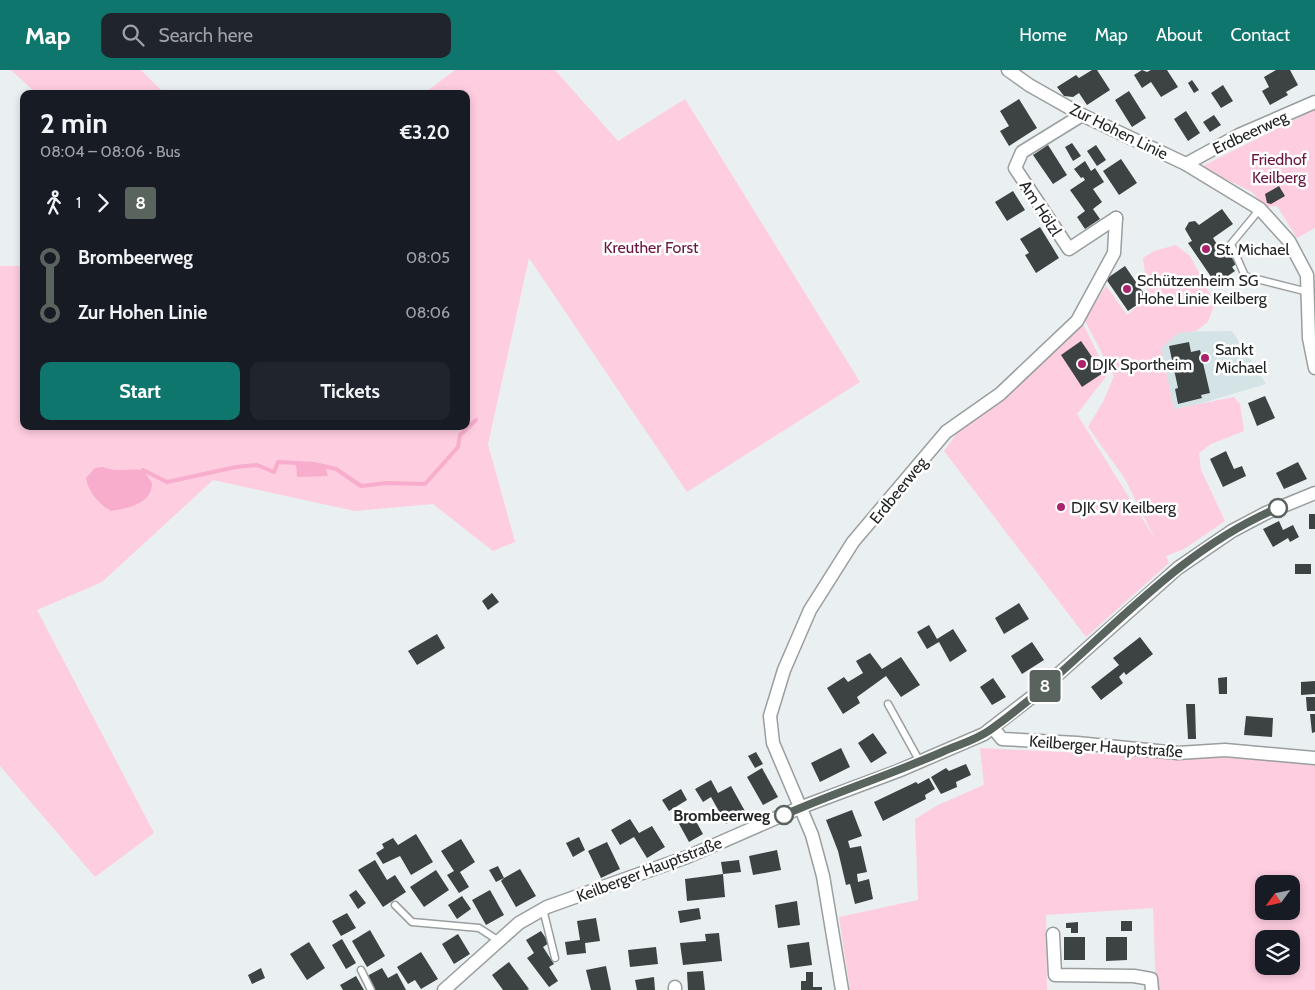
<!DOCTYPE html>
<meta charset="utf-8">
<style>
:root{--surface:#171b24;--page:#20242c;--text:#f1f3f6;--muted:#9ea1a6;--accent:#0f766e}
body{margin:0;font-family:Cabin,sans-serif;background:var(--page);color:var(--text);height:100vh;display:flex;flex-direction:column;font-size:19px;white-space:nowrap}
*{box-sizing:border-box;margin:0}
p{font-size:16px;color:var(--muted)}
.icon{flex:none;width:28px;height:28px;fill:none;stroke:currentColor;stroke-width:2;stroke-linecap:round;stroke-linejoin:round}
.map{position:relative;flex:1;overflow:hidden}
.side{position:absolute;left:20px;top:20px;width:450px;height:340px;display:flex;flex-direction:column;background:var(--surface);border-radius:10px;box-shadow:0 2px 8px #0003}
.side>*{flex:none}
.badge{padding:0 10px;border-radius:4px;font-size:18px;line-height:32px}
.needle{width:32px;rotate:237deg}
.tools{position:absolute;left:1255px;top:805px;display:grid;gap:10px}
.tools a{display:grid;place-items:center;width:45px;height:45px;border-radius:10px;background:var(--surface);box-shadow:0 2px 8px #0003;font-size:25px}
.map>.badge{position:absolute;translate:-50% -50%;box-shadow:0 0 0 2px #fff}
.legs{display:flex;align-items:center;gap:8px;height:55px;padding:0 20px;font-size:16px}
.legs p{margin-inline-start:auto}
.overview{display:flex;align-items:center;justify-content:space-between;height:85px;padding:0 20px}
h1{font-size:28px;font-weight:700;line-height:38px}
.primary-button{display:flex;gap:10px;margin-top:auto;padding:10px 20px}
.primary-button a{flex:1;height:58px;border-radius:10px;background:var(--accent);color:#fff;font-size:20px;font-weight:700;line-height:58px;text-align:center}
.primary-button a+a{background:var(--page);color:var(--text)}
ul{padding:0 20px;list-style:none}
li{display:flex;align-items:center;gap:18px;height:55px;font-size:19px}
li i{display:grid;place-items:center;width:8px;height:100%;margin:0 6px;background:currentColor}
li i::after{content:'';width:12px;height:12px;margin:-6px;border:4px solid;border-radius:50%;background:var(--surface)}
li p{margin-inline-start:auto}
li:first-child i{background:linear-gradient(#0000 50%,currentColor 0)}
li:last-child i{background:linear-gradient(currentColor 50%,#0000 0)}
header{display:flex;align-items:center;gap:30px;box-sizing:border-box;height:70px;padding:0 25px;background:var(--accent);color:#fff}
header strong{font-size:24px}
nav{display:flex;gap:28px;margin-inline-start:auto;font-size:18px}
.search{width:350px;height:45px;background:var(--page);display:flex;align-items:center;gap:12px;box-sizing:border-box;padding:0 18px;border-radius:10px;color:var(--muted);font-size:19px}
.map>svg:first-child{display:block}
.built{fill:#d4e3e6}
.green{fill:#fecde0;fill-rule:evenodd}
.water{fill:#f7adcb}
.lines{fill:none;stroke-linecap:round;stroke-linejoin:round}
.stream{stroke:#f7adcb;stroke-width:4}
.building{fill:#3d4243}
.lane-casing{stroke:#999e9f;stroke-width:9}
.street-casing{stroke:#999e9f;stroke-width:15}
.lane{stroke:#fff;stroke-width:6}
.street{stroke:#fff;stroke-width:12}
.line-1-casing{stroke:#fff;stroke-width:11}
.line-1{stroke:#59645e;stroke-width:8}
.poi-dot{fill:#aa246b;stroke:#fff;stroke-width:2}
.stop-1-dot{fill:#fff;stroke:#59645e;stroke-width:2.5}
.labels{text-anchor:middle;stroke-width:5;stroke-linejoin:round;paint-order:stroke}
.street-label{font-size:16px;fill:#222425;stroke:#fff}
.park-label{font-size:16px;fill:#691641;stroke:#fff}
.poi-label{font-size:16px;fill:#222425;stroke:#fff;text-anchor:start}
.stop-label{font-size:16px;font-weight:bold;fill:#222425;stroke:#fff;text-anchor:end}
</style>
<header>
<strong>Map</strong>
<div class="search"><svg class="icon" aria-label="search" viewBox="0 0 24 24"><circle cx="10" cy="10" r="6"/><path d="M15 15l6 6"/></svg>Search here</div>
<nav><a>Home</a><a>Map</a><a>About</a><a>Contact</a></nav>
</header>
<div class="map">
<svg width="1315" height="920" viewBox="0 0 1315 920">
<rect width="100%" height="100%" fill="#eaeff1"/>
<polygon class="built" points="1232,261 1266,314 1172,342 1156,262"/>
<g class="green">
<polygon points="11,0 141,0 165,24 37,24"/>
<polygon points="455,0 555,0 618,71 685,29 860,312 687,422 529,188 488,374 515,472 493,481 433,434 355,441 213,410 102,512 37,540 154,763 95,807 0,696 0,196 24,196 24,356 466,356 466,24 423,24"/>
<polygon points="1315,39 1315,158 1297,168 1277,136 1265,137 1252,122 1201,97"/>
<polygon points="1176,175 1190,186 1215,233 1208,252 1196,261 1178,263 1161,278 1174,339 1234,327 1240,334 1244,361 1211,374 1199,383 1201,400 1225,451 1184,479 1166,486 1169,493 1086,567 944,381 960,359 1032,303 1083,254 1108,304 1077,344 1155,469 1125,409 1088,357 1103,332 1114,306 1084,249 1106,216 1127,245 1148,228 1143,188 1154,181"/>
<path d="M 980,678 L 1181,688 L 1230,686 L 1315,694 L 1315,920 L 1156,920 L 1153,838 L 1046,845 L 1047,920 L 850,920 L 839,847 L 918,830 L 915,749 L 938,735 L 984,715 ZM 1264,814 L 1291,814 L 1291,841 L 1264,841 ZM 1264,869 L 1291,869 L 1291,896 L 1264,896 Z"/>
</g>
<g class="water">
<polygon points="296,394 325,395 328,406 297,407"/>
<path d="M 103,397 C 118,403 128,398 143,400 L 152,413 C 152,434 128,438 111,441 C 99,434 88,422 86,408 L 95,398 Z"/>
</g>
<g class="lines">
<polyline class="stream" points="143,400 167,412 236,397 257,395 274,402 278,392 314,394 336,399 361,416 387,413 425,414 458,377 460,365 476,350"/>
</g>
<g class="building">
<polygon points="1092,0 1097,0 1110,20 1087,35 1079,23 1073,27 1064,26 1057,17 1076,5 1079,8"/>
<polygon points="1142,0 1147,2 1151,0 1167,0 1178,17 1161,27 1151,12 1142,18 1134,5"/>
<polygon points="1276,0 1290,0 1298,15 1286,22 1288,25 1270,35 1262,21 1269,17 1264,7"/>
<polygon points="1192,10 1199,20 1194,23 1188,13"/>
<polygon points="1223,15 1233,31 1221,38 1211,23"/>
<polygon points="1129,21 1146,48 1132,57 1115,30"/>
<polygon points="1019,29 1037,58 1009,76 1000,61 1009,56 1000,41"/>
<polygon points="1186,41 1200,63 1188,71 1174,49"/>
<polygon points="1214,45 1221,55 1210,62 1203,52"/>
<polygon points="1072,73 1081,86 1073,91 1065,77"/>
<polygon points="1048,75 1067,105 1053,114 1033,85"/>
<polygon points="1096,75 1106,90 1097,96 1087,81"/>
<polygon points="1121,89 1137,113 1119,125 1103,101"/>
<polygon points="1085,91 1091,101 1095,98 1104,112 1093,119 1102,132 1093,139 1100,149 1085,159 1077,147 1085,141 1070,120 1085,110 1083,107 1081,108 1074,99"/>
<polygon points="1279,116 1285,126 1271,134 1267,133 1265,124"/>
<polygon points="1013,121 1025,140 1007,151 995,132"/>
<polygon points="1222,139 1233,154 1213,168 1226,188 1230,185 1236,194 1232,197 1235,201 1216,214 1188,173 1192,171 1185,159 1189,152 1195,151 1199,155"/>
<polygon points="1040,157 1059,188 1036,203 1025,185 1029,183 1020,169"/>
<polygon points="1125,196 1147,228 1128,241 1106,209"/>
<polygon points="1081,271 1103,303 1082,317 1061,285"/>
<polygon points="1189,272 1191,282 1200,280 1210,323 1201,325 1202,328 1178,334 1175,319 1178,318 1169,276"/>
<polygon points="1265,326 1275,348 1257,356 1248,333"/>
<polygon points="1226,381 1234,399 1242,396 1246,406 1223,417 1210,389"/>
<polygon points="1298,392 1307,409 1284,419 1276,403"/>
<rect x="1309" y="444" width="6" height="15"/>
<polygon points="1279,451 1283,460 1293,455 1299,467 1290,472 1288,468 1273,477 1263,459"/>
<rect x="1295" y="494" width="16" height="10"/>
<polygon points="492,523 499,532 488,540 482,531"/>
<polygon points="1019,533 1029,549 1004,564 995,548"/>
<polygon points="929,555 937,569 953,559 967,581 950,592 939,572 927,579 917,562"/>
<polygon points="437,564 445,578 417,595 408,581"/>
<polygon points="1140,567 1153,584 1126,605 1124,602 1119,607 1123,613 1101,630 1091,617 1119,595 1113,588"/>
<polygon points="1032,572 1044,590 1022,604 1011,586"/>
<polygon points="870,583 882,599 901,587 920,615 901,627 886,606 857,627 860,633 843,644 827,618 844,607 848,612 863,603 856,591"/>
<polygon points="1227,607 1227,624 1219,624 1218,608"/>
<polygon points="993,608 1006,627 992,635 980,617"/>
<polygon points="1315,611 1315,624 1301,625 1301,612"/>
<polygon points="1306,627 1315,627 1315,641 1307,641"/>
<polygon points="1186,634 1195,634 1196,669 1188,669"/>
<polygon points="1310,644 1315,644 1315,662 1312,663"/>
<polygon points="1246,646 1273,648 1272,667 1244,665"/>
<polygon points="873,663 887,683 871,693 858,673"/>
<polygon points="841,678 850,697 820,712 811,693"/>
<polygon points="756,682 763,694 755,698 748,686"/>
<polygon points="966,694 971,705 956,712 957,717 941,724 931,707 946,698 949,701"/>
<polygon points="762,698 778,727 763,735 747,707"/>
<polygon points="929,708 935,719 925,725 926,729 883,751 874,732 916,712 918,714"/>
<polygon points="711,710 718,723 731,716 746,743 726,754 711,727 703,732 695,719"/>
<polygon points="681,719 687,730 669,741 662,730"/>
<polygon points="852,740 862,766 848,771 850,778 861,776 867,802 857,804 858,812 869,809 873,829 855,834 850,814 846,815 838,781 826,750"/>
<polygon points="692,744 703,764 689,772 678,752"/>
<polygon points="630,749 639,763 652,756 665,777 647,788 634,767 620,775 611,760"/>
<polygon points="416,764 433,792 411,805 400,786 383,794 376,783 384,778 382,774 393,768 398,775"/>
<polygon points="579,767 585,780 573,787 566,773"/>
<polygon points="461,769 475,792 460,802 469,817 459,823 447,805 454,801 441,781"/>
<polygon points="607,772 620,799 601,808 588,781"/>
<polygon points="777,780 781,800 753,805 749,786"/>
<polygon points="375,790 387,810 395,805 406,822 383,837 358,800"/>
<polygon points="739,790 741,802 723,804 721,792"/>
<polygon points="498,796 504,808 520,799 536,826 516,837 501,811 504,808 496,812 489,800"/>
<polygon points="436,800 449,820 424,837 410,817"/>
<polygon points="723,804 725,827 687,831 685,809"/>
<polygon points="356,820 366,833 358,839 349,825"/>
<polygon points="490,820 504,845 486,855 472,830"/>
<polygon points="462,826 471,839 457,849 448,835"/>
<polygon points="797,831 800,855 778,858 775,835"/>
<polygon points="699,838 701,849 680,853 678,841"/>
<polygon points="347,843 356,858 341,866 332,851"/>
<polygon points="596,848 600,871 585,873 586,883 567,885 565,872 580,870 577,851"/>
<rect x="1121" y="851" width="11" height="10"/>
<polygon points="1078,852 1078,863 1071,863 1071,858 1066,858 1066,853"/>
<polygon points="370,860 385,886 367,897 352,871"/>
<polygon points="541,861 549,873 543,877 554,894 549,897 558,911 549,917 527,888 534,883 526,870"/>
<polygon points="719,863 722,891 683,895 680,873 706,871 705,864"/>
<polygon points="458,864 470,884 454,894 442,874"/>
<rect x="1064" y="867" width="21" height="23"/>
<polygon points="1106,867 1127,867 1127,890 1106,891"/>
<polygon points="342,869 356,893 346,899 332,875"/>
<polygon points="309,872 325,898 307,910 290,884"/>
<polygon points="809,872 812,895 790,898 787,875"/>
<polygon points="656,877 658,894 630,897 628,880"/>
<polygon points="421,882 438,909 421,919 415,910 408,914 397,897"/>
<polygon points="509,892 529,919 527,920 503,920 492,905"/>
<polygon points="606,896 611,920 591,920 586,900"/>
<polygon points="261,898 265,908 252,914 248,905"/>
<polygon points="382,898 388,908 397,903 406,920 375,920 367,906"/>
<polygon points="703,901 705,920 688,920 687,902"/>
<polygon points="806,902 813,902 813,917 822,917 822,920 801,920 801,911 806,911"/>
<polygon points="356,906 364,920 343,920 340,915"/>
<polygon points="654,907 655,920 637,920 635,910"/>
</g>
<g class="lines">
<defs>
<g id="lane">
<polyline points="1260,139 1231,174 1245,206 1308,222"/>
<polyline points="888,634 920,692"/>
<polyline points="395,835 412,852 479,858 499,871"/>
<polyline points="543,839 555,888"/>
<polyline points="361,900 371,920"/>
</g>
<g id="street">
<polyline points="1008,0 1029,15 1082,45 1186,94 1260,139 1289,171 1307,205 1309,268 1315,298"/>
<polyline points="1082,45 1022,82 1015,98 1069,179 1116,148"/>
<polyline points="1186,94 1239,65 1315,32"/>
<polyline points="993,658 1002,669 1077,673 1178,683 1225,680 1315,688"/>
<polyline points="1053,864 1055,905 1134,906 1151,909 1152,920"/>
<polyline points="675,917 675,920"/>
<polyline points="444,920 519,853 547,837 687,787 799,738 898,701 984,664 1037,623 1178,498 1232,461 1266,443 1315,423"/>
<polyline points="842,920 823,806 812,765 773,673 770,646 784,600 810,540 853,472 946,362 1000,324 1077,251 1114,183 1116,148"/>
</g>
</defs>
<use href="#lane" class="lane-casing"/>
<use href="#street" class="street-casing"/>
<use href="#lane" class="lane"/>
<use href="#street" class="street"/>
</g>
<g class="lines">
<defs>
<path id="line-1" d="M 784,745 C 836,722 890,705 942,682 C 958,675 976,670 990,660 C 1089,590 1164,486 1278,438"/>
</defs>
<use href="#line-1" class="line-1-casing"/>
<use href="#line-1" class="line-1"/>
</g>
<g class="poi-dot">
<circle cx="1206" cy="179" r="5"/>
<circle cx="1127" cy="219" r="5"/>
<circle cx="1205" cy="288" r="5"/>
<circle cx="1082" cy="294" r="5"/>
<circle cx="1061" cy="437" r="5"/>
</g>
<g class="stop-1-dot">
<circle cx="1278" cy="438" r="9"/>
<circle cx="784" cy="745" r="9"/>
</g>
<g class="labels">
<g class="street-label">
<text transform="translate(1119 61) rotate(26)" y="6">Zur Hohen Linie</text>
<text transform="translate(1250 62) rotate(-25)" y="6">Erdbeerweg</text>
<text transform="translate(1041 138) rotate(57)" y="6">Am Hölzl</text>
<text transform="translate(898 420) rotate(-51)" y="6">Erdbeerweg</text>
<text transform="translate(1106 676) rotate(4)" y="6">Keilberger Hauptstraße</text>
<text transform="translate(649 799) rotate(-21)" y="6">Keilberger Hauptstraße</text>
</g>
<g class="park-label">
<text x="1279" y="95">Friedhof<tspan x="1279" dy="18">Keilberg</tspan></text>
<text x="651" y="183">Kreuther Forst</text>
</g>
<g class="poi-label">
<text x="1216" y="185">St. Michael</text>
<text x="1137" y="216">Schützenheim SG<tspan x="1137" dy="18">Hohe Linie Keilberg</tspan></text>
<text x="1215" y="285">Sankt<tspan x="1215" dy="18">Michael</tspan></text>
<text x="1092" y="300">DJK Sportheim</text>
<text x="1071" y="443">DJK SV Keilberg</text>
</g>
<g class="stop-label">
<text x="770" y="751">Brombeerweg</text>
</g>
</g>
</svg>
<div class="tools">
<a><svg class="needle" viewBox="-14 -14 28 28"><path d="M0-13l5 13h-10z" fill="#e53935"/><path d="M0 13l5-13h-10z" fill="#9ea1a6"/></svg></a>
<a><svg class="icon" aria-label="layers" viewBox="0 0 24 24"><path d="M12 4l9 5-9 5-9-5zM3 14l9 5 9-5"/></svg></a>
</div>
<b class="badge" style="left:1045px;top:616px;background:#59645e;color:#fff">8</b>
<section class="side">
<div class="overview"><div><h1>2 min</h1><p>08:04 – 08:06 · Bus</p></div><b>€3.20</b></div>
<div class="legs"><svg class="icon" aria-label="walk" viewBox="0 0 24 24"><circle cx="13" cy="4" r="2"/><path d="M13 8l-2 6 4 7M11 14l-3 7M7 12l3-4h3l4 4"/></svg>1<svg class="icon" aria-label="forward" viewBox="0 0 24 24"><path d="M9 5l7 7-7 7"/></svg><b class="badge" style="background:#59645e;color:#fff">8</b></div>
<ul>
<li><i style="color:#59645e"></i><b>Brombeerweg</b><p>08:05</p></li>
<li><i style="color:#59645e"></i><b>Zur Hohen Linie</b><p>08:06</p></li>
</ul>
<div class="primary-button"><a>Start</a><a>Tickets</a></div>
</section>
</div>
